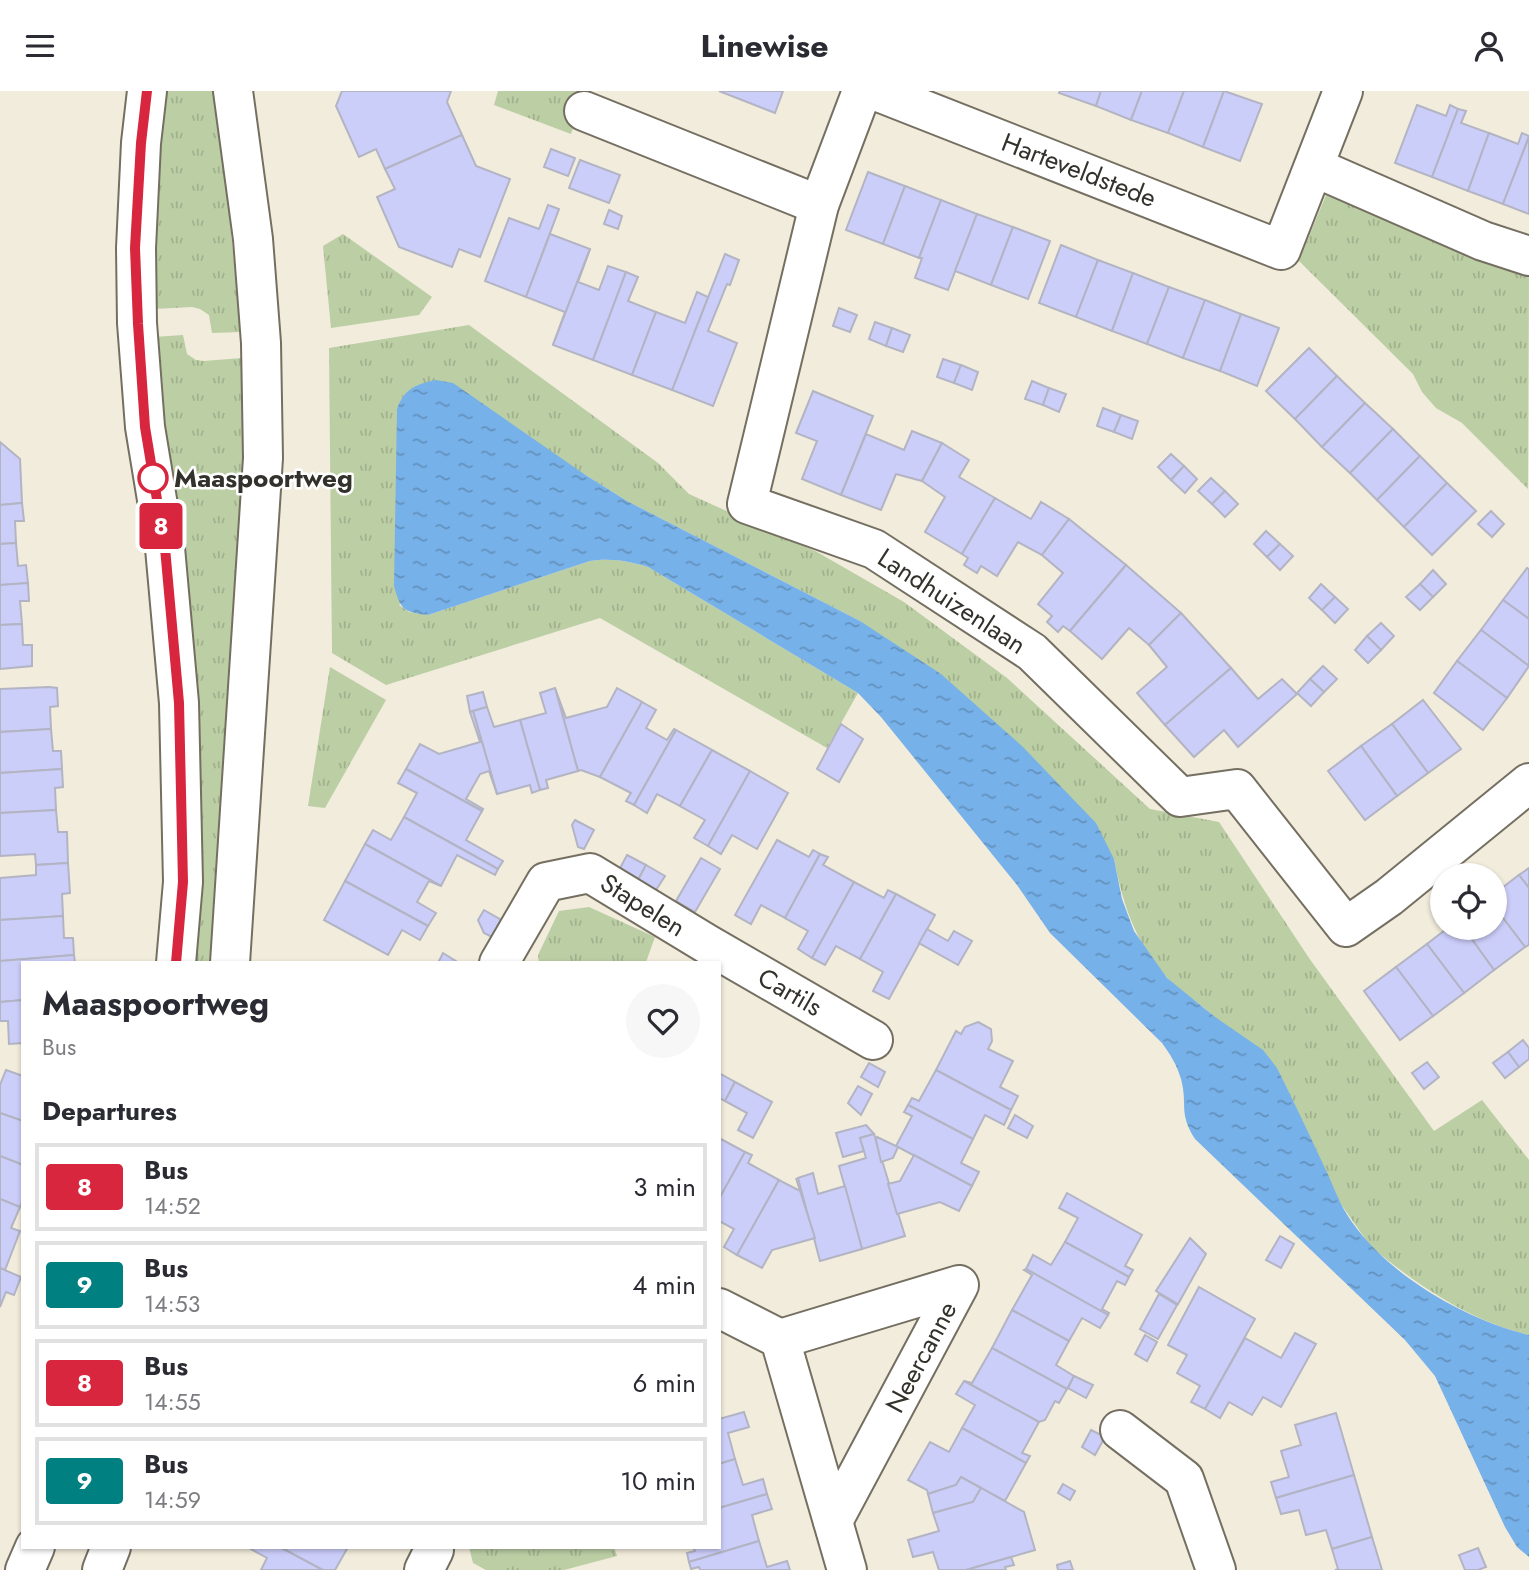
<!DOCTYPE html>
<style>
:root{--surface:#fff;--page:#f7f7f7;--text:#2b2b33;--muted:#7c7c81;--line:#e1e1e2}
body{margin:0;font-family:Jost,sans-serif;background:var(--page);color:var(--text);height:100vh;display:flex;flex-direction:column;font-size:26px;white-space:nowrap}
*{box-sizing:border-box;margin:0}
p{font-size:23px;color:var(--muted)}
.icon{flex:none;width:38px;height:38px;fill:none;stroke:currentColor;stroke-width:2;stroke-linecap:round;stroke-linejoin:round}
.map{position:relative;flex:1;overflow:hidden}
.side{position:absolute;left:21px;top:870px;width:700px;height:588px;display:flex;flex-direction:column;background:var(--surface);border-radius:0px;box-shadow:0 2px 5px #0004}
.side>*{flex:none}
.badge{padding:0 14px;border-radius:5px;font-size:24px;line-height:46px}
.controls{position:absolute;left:1430px;top:772px;display:grid;gap:14px}
.controls a{display:grid;place-items:center;width:77px;height:77px;border-radius:50%;background:var(--surface);box-shadow:0 2px 5px #0004;font-size:35px}
.map>.badge{position:absolute;translate:-50% -50%;box-shadow:0 0 0 4px #fff}
h2{padding:0 21px;font-size:26px;line-height:63px}
.round{display:grid;place-items:center;flex:none;width:74px;height:74px;border-radius:37px;background:var(--page)}
.overview{display:flex;align-items:center;justify-content:space-between;height:119px;padding:0 21px}
h1{font-size:33px;font-weight:700;line-height:52px}
ul{padding:0;list-style:none}
li{display:flex;align-items:center;gap:21px;height:88px;margin:0 14px 10px;padding:0 7px;border:4px solid var(--line);border-radius:0px}
li div{flex:1}
li b{display:block;font-size:26px}
li em{font-style:normal}
li .badge{min-width:77px;font-weight:700;text-align:center}
header{display:flex;justify-content:space-between;align-items:center;height:91px;padding:0 21px;background:var(--surface);font-size:32px;font-weight:700}
.map>svg:first-child{display:block}
.grass{fill:url(#grass-tufts)}
.water{fill:url(#water-ripples)}
.building{fill:#cccefa;stroke:#b3b4c3;stroke-width:2}
.lines{fill:none;stroke-linecap:round;stroke-linejoin:round}
.minor-casing{stroke:#746f61;stroke-width:42}
.major-casing{stroke:#746f61;stroke-width:42}
.minor{stroke:#fff;stroke-width:38}
.major{stroke:#fff;stroke-width:38}
.line-casing{stroke:#fff;stroke-width:16}
.line{stroke:#d7263d;stroke-width:10}
.stop-dot{fill:#fff;stroke:#d7263d;stroke-width:3.5}
.labels{text-anchor:middle;stroke-width:5;stroke-linejoin:round;paint-order:stroke}
.street-label{font-size:26px;fill:#33312b;stroke:#fff}
.stop-label{font-size:26px;font-weight:bold;fill:#33312b;stroke:#fff;text-anchor:start}
</style>
<header><svg class="icon" aria-label="menu" viewBox="0 0 24 24"><path d="M4 6h16M4 12h16M4 18h16"/></svg>Linewise<svg class="icon" aria-label="person" viewBox="0 0 24 24"><circle cx="12" cy="8" r="4"/><path d="M4 21q1-7 8-7t8 7"/></svg></header>
<div class="map">
<svg width="1529" height="1479" viewBox="0 0 1529 1479">
<defs>
<pattern id="grass-tufts" width="24" height="20" patternUnits="userSpaceOnUse" patternTransform="scale(1.75)"><rect width="24" height="20" fill="#bbcea4"/><path d="M3 7l-1-3M5 7V3M7 7l1-3M15 17l-1-3M17 17v-4M19 17l1-3" fill="none" stroke="#a1b18d"/></pattern>
<pattern id="water-ripples" width="26" height="14" patternUnits="userSpaceOnUse" patternTransform="scale(1.75)"><rect width="26" height="14" fill="#77b1e9"/><path d="M2 4q2-2 4 0t4 0M15 11q2-2 4 0t4 0" fill="none" stroke="#6291bd"/></pattern>
</defs>
<rect width="100%" height="100%" fill="#f2ecdc"/>
<g class="grass">
<polygon points="165,0 217,0 241,241 212,242 209,224 200,218 192,216 153,218 153,156"/>
<polygon points="498,0 585,0 571,43 494,14"/>
<polygon points="1326,104 1529,179 1528,398 1462,332 1436,317 1422,301 1413,283 1299,170"/>
<polygon points="343,143 432,206 419,224 331,237 323,155"/>
<path d="M 469,234 L 658,372 L 689,403 L 817,461 L 904,511 L 1007,587 L 1150,718 L 1219,731 L 1309,867 L 1434,1040 L 1482,1009 L 1529,1069 L 1529,1244 C 1468,1229 1419,1195 1371,1156 C 1318,1082 1270,1004 1217,930 C 1207,916 1189,907 1176,896 C 1138,859 1124,819 1114,768 L 860,530 L 627,410 L 584,383 L 399,514 L 409,521 L 428,524 L 590,470 C 611,467 627,470 648,476 L 858,602 L 827,657 L 600,527 L 386,594 L 332,562 L 329,257 Z"/>
<path d="M 183,244 L 187,263 L 196,269 L 204,270 L 242,267 C 246,469 225,671 211,871 L 191,871 L 163,333 L 154,246 Z"/>
<polygon points="330,576 386,609 325,717 308,715"/>
<polygon points="589,816 655,846 646,871 539,871 538,864 559,820"/>
<polygon points="469,1456 614,1456 617,1465 564,1479 486,1479 473,1472"/>
</g>
<path class="water" d="M 436,289 L 453,292 L 584,383 L 627,410 L 860,530 L 941,583 L 1022,655 L 1096,732 L 1114,768 L 1122,808 L 1134,840 L 1167,887 L 1215,926 L 1263,959 L 1277,977 C 1293,1009 1308,1041 1323,1073 C 1331,1089 1337,1107 1346,1122 C 1382,1181 1463,1228 1529,1244 L 1529,1466 L 1517,1456 L 1505,1436 L 1435,1285 L 1405,1249 L 1195,1048 C 1178,1021 1188,1014 1181,988 C 1177,974 1170,963 1162,952 L 1050,842 L 1017,794 L 881,626 L 858,602 L 648,476 C 628,470 611,467 590,470 L 428,524 C 403,521 401,519 394,495 L 397,318 C 404,298 416,293 436,289 Z"/>
<g class="building">
<polygon points="342,0 451,0 447,11 462,44 385,78 376,58 359,66 336,15"/>
<polygon points="719,0 783,0 775,22"/>
<polygon points="1060,0 1101,0 1096,15 1059,2"/>
<polygon points="1101,0 1142,0 1131,29 1096,15"/>
<polygon points="1142,0 1184,0 1168,42 1131,29"/>
<polygon points="1184,0 1224,0 1203,56 1168,42"/>
<polygon points="1224,0 1262,13 1240,70 1203,56"/>
<polygon points="1417,14 1446,25 1450,14 1458,18 1432,86 1395,72"/>
<polygon points="1458,18 1466,20 1461,32 1489,42 1468,100 1432,86"/>
<polygon points="1489,42 1518,53 1522,42 1529,45 1503,113 1468,100"/>
<polygon points="462,44 476,75 510,88 480,166 459,158 452,176 399,156 377,106 395,98 385,78"/>
<polygon points="1529,46 1529,123 1503,113"/>
<polygon points="551,58 575,67 568,85 544,76"/>
<polygon points="580,69 620,84 609,112 569,97"/>
<polygon points="868,81 905,95 883,153 846,139"/>
<polygon points="905,95 941,109 919,167 883,153"/>
<polygon points="941,109 977,123 948,199 915,187 922,167 919,167"/>
<polygon points="548,114 559,118 526,206 485,190 509,127 539,138"/>
<polygon points="609,119 622,125 618,138 604,133"/>
<polygon points="977,123 1013,136 991,194 955,180"/>
<polygon points="1013,136 1050,150 1028,208 991,194"/>
<polygon points="550,143 590,158 553,254 565,221 526,206"/>
<polygon points="1061,154 1098,169 1076,226 1039,212"/>
<polygon points="590,158 578,191 599,199 608,175 626,181 593,269 553,254"/>
<polygon points="725,163 739,169 730,194 727,193 708,240 737,252 713,315 672,299"/>
<polygon points="1098,169 1133,182 1112,240 1076,226"/>
<polygon points="626,181 638,186 628,210 656,221 632,284 593,269"/>
<polygon points="1133,182 1169,196 1147,253 1112,240"/>
<polygon points="1169,196 1205,209 1183,267 1147,253"/>
<polygon points="697,201 708,206 672,299 632,284 656,221 685,232"/>
<polygon points="1205,209 1241,223 1220,280 1183,267"/>
<polygon points="839,217 857,224 850,241 833,235"/>
<polygon points="1241,223 1279,237 1257,295 1220,280"/>
<polygon points="875,231 892,237 886,255 869,248"/>
<polygon points="892,237 910,244 903,261 886,255"/>
<polygon points="1309,257 1337,285 1295,328 1266,300"/>
<polygon points="943,268 961,274 954,292 937,286"/>
<polygon points="961,274 978,281 972,299 954,292"/>
<polygon points="1337,285 1365,312 1322,356 1295,328"/>
<polygon points="1032,290 1049,297 1043,314 1025,308"/>
<polygon points="1049,297 1066,303 1059,321 1043,314"/>
<polygon points="813,300 873,325 841,404 802,388 817,350 796,342"/>
<polygon points="1365,312 1393,338 1350,382 1322,356"/>
<polygon points="1103,317 1121,324 1114,341 1097,335"/>
<polygon points="1121,324 1138,330 1132,348 1114,341"/>
<polygon points="1393,338 1420,365 1377,409 1350,382"/>
<polygon points="912,340 942,352 922,390 896,383 881,419 841,404 866,343 904,359"/>
<polygon points="0,351 20,368 22,412 0,414"/>
<polygon points="942,352 969,369 959,386 995,407 962,463 925,441 945,406 922,390"/>
<polygon points="1171,363 1184,375 1171,389 1158,376"/>
<polygon points="1420,365 1447,392 1404,436 1377,409"/>
<polygon points="1184,375 1197,388 1185,402 1171,389"/>
<polygon points="1211,387 1225,400 1212,413 1198,400"/>
<polygon points="1447,392 1476,420 1432,464 1404,436"/>
<polygon points="1225,400 1238,413 1225,426 1212,413"/>
<polygon points="995,407 1031,428 1041,411 1069,428 1042,464 1018,451 997,485 981,475 977,482 964,474 968,467 962,463"/>
<polygon points="22,412 24,430 15,430 16,452 0,453 0,414"/>
<polygon points="1491,420 1504,433 1492,446 1478,433"/>
<polygon points="1069,428 1126,474 1070,540 1063,535 1058,541 1047,531 1052,525 1038,513 1063,482 1042,464"/>
<polygon points="1266,440 1280,453 1267,466 1254,453"/>
<polygon points="16,452 18,475 26,474 28,492 0,494 0,453"/>
<polygon points="1280,453 1293,465 1280,479 1267,466"/>
<polygon points="1126,474 1181,522 1149,554 1129,537 1102,568 1070,540"/>
<polygon points="1527,477 1529,478 1529,528 1503,509"/>
<polygon points="1433,479 1446,493 1433,506 1420,493"/>
<polygon points="28,492 29,510 20,510 22,533 0,534 0,494"/>
<polygon points="1321,493 1335,506 1322,519 1309,507"/>
<polygon points="1420,493 1433,506 1420,519 1406,506"/>
<polygon points="1335,506 1348,518 1335,532 1322,519"/>
<polygon points="1503,509 1529,528 1529,575 1481,539"/>
<polygon points="1181,522 1231,577 1165,634 1137,602 1167,576 1149,554"/>
<polygon points="1381,532 1394,545 1381,559 1367,545"/>
<polygon points="22,533 23,554 32,554 32,575 0,578 0,534"/>
<polygon points="1481,539 1529,575 1507,607 1457,570"/>
<polygon points="1367,545 1381,559 1368,572 1355,559"/>
<polygon points="1457,570 1507,607 1483,639 1434,602"/>
<polygon points="1323,575 1337,588 1324,601 1310,588"/>
<polygon points="1231,577 1258,608 1282,588 1297,603 1238,656 1224,639 1194,666 1165,634"/>
<polygon points="1310,588 1324,601 1311,615 1297,602"/>
<polygon points="49,596 57,597 58,615 50,616 51,638 0,641 0,598"/>
<polygon points="555,597 566,627 607,616 617,597 642,611 600,686 581,679 578,680"/>
<polygon points="555,597 578,680 546,689 548,697 540,699 520,629 546,622 540,602"/>
<polygon points="483,601 487,616 470,621 467,605"/>
<polygon points="1423,609 1461,658 1428,682 1392,633"/>
<polygon points="642,611 656,619 646,637 667,649 674,638 676,639 634,714 626,710 631,702 600,686"/>
<polygon points="487,616 494,636 520,629 540,699 532,702 530,694 497,703 473,620"/>
<polygon points="473,620 497,703 489,680 480,683 466,708 483,718 482,720 406,678 420,653 439,663 480,651 470,621"/>
<polygon points="841,633 863,648 839,691 817,678"/>
<polygon points="1392,633 1428,682 1397,705 1361,655"/>
<polygon points="51,638 53,660 61,660 62,678 0,682 0,641"/>
<polygon points="676,639 712,659 680,715 657,703 647,722 634,714"/>
<polygon points="1361,655 1397,705 1365,729 1328,680"/>
<polygon points="712,659 750,680 708,755 694,747 705,729 680,715"/>
<polygon points="62,678 63,696 55,697 56,719 0,722 0,682"/>
<polygon points="406,678 482,720 466,749 503,770 498,778 404,726 417,702 398,692"/>
<polygon points="750,680 788,702 757,758 732,744 721,763 708,755"/>
<polygon points="56,719 58,741 67,741 68,772 36,774 35,763 0,765 0,722"/>
<polygon points="404,726 498,778 495,784 457,764 441,795 365,753 373,739 391,749"/>
<polygon points="575,729 594,739 584,758 578,756 572,734"/>
<polygon points="777,749 809,766 813,759 820,763 785,827 761,814 751,833 735,824"/>
<polygon points="365,753 441,795 429,790 417,811 436,822 428,835 345,790"/>
<polygon points="820,763 828,766 823,774 854,791 812,867 798,858 808,840 785,827"/>
<polygon points="627,764 646,774 638,789 619,779"/>
<polygon points="701,767 720,778 695,821 676,810"/>
<polygon points="68,772 70,802 62,803 63,825 0,829 0,787 36,784 36,774"/>
<polygon points="646,774 665,785 656,799 638,789"/>
<polygon points="1529,777 1529,797 1519,784"/>
<polygon points="1519,784 1529,797 1529,854 1525,856 1494,815 1494,803"/>
<polygon points="345,790 428,835 420,849 402,839 388,864 324,829"/>
<polygon points="854,791 884,807 888,799 896,803 860,868 836,855 825,874 812,867"/>
<polygon points="896,803 935,824 889,908 873,900 883,881 860,868"/>
<polygon points="1494,815 1525,856 1494,879 1463,836 1494,836"/>
<polygon points="484,819 503,830 494,847 484,842 478,829"/>
<polygon points="63,825 64,847 73,847 74,864 0,870 0,829"/>
<polygon points="1449,836 1463,836 1494,879 1464,902 1427,853"/>
<polygon points="927,838 948,850 954,840 972,850 958,874 919,852"/>
<polygon points="1427,853 1464,902 1433,925 1396,876"/>
<polygon points="443,862 459,872 438,872"/>
<polygon points="74,864 75,872 23,872 23,909 0,911 0,870"/>
<polygon points="1396,876 1433,925 1400,949 1364,900"/>
<polygon points="23,909 23,952 9,953 8,930 0,930 0,911"/>
<polygon points="978,931 991,938 992,950 988,958 1013,970 1000,996 1018,1005 1011,1019 936,979 956,940 961,943 965,936"/>
<polygon points="1523,949 1529,957 1529,968 1519,976 1508,961"/>
<polygon points="1508,961 1519,976 1505,987 1493,972"/>
<polygon points="1427,971 1439,986 1424,998 1412,982"/>
<polygon points="869,972 885,981 878,996 861,986"/>
<polygon points="6,979 23,985 23,1030 0,1022 0,994"/>
<polygon points="936,979 1011,1019 1004,1034 985,1024 973,1048 908,1014 912,1007 919,1010"/>
<polygon points="719,982 735,991 725,1010 719,1007"/>
<polygon points="735,991 772,1011 753,1047 738,1039 747,1022 725,1010"/>
<polygon points="858,995 872,1003 861,1024 848,1012"/>
<polygon points="908,1014 973,1048 961,1072 979,1081 972,1095 896,1055 912,1025 904,1021"/>
<polygon points="0,1022 23,1030 23,1074 0,1065"/>
<polygon points="1015,1024 1033,1035 1027,1047 1008,1037"/>
<polygon points="866,1034 874,1043 860,1047 864,1060 843,1066 836,1042"/>
<polygon points="874,1043 905,1145 862,1158 839,1075 866,1067 860,1047"/>
<polygon points="877,1046 898,1056 893,1067 881,1071 876,1049"/>
<polygon points="719,1047 745,1061 719,1108"/>
<polygon points="745,1061 752,1064 748,1072 779,1089 737,1164 724,1156 734,1138 719,1130 719,1108"/>
<polygon points="914,1064 972,1095 959,1120 940,1111 897,1123 888,1093 900,1090"/>
<polygon points="0,1065 23,1074 23,1108 20,1116 0,1108"/>
<polygon points="813,1082 818,1103 845,1095 862,1158 820,1170 798,1087"/>
<polygon points="796,1087 815,1147 772,1159 762,1177 737,1164 779,1089 800,1100"/>
<polygon points="1067,1102 1142,1144 1125,1175 1133,1179 1129,1186 1065,1151 1078,1127 1059,1117"/>
<polygon points="0,1108 20,1116 11,1137 20,1140 5,1179 0,1177"/>
<polygon points="1280,1145 1294,1153 1281,1177 1266,1169"/>
<polygon points="1190,1147 1206,1163 1178,1213 1156,1200"/>
<polygon points="1065,1151 1129,1186 1125,1194 1117,1190 1102,1218 1109,1222 1108,1224 1026,1178 1033,1164 1051,1174"/>
<polygon points="0,1177 21,1186 14,1204 6,1201 0,1216"/>
<polygon points="1026,1178 1108,1224 1100,1237 1082,1227 1069,1250 1012,1219 1032,1184 1024,1179"/>
<polygon points="1199,1196 1255,1228 1205,1318 1191,1311 1200,1295 1177,1282 1187,1264 1168,1254"/>
<polygon points="1159,1203 1177,1214 1158,1248 1140,1238"/>
<polygon points="1012,1219 1069,1250 1056,1274 1074,1285 1067,1298 992,1257"/>
<polygon points="1295,1242 1316,1253 1281,1316 1263,1306 1252,1324 1229,1311 1220,1327 1205,1318 1245,1247 1281,1267"/>
<polygon points="1145,1244 1157,1251 1147,1270 1135,1263"/>
<polygon points="992,1257 1067,1298 1059,1312 1055,1310 1045,1329 1039,1331 964,1290 972,1292"/>
<polygon points="1074,1285 1093,1294 1086,1307 1068,1297"/>
<polygon points="964,1290 1039,1331 1022,1362 1030,1365 1026,1372 962,1337 975,1314 956,1303"/>
<polygon points="744,1321 749,1336 728,1342 735,1368 719,1373 719,1328"/>
<polygon points="1336,1322 1354,1384 1276,1407 1271,1391 1289,1386 1281,1360 1301,1354 1295,1334"/>
<polygon points="962,1337 1026,1372 1005,1410 961,1386 956,1394 928,1403 927,1399 908,1389 930,1351 949,1361"/>
<polygon points="1091,1339 1105,1346 1095,1364 1082,1356"/>
<polygon points="735,1368 743,1394 763,1388 767,1403 719,1417 719,1373"/>
<polygon points="1354,1384 1372,1446 1332,1458 1326,1439 1306,1444 1299,1419 1281,1423 1276,1407"/>
<polygon points="961,1386 981,1397 973,1411 933,1422 928,1403 956,1394"/>
<polygon points="1063,1393 1075,1400 1070,1409 1058,1402"/>
<polygon points="981,1397 1024,1421 1035,1459 966,1479 939,1479 933,1461 913,1466 908,1449 939,1440 933,1422 973,1411"/>
<polygon points="767,1403 772,1418 752,1424 759,1450 689,1471 687,1462 695,1460 693,1456 719,1456 719,1417"/>
<polygon points="1372,1446 1382,1479 1335,1479 1338,1478 1332,1458"/>
<polygon points="759,1450 767,1476 787,1470 790,1479 700,1479 699,1476 691,1478 689,1471"/>
<polygon points="280,1456 323,1479 261,1479 267,1467 249,1457"/>
<polygon points="280,1456 348,1456 335,1479 323,1479"/>
<polygon points="1478,1457 1486,1476 1478,1479 1465,1479 1459,1464"/>
<polygon points="1011,1466 1014,1474 1005,1476 1006,1479 966,1479"/>
<polygon points="1070,1470 1073,1479 1058,1479 1057,1474"/>
</g>
<g class="lines">
<defs>
<g id="minor">
<polyline points="862,0 819,114 747,413 874,458 1032,561 1180,706 1237,698 1346,836 1389,806 1529,692"/>
<polyline points="876,0 1281,159 1343,0"/>
<polyline points="584,20 819,114"/>
<polyline points="1314,76 1483,150 1529,165"/>
<polyline points="499,872 546,791 590,782 707,853 873,949"/>
<polyline points="719,1217 780,1248 847,1479"/>
<polyline points="780,1248 959,1194 833,1430"/>
<polyline points="1120,1339 1184,1388 1216,1479"/>
<polyline points="424,1479 434,1459 433,1456"/>
</g>
<g id="major">
<polyline points="147,0 141,52 136,157 137,232 145,336 165,457 179,612 183,791 176,872"/>
<polyline points="230,872 263,367 261,252 253,148 233,0"/>
<polyline points="25,1479 35,1456"/>
<polyline points="102,1479 111,1456"/>
</g>
</defs>
<use href="#minor" class="minor-casing"/>
<use href="#major" class="major-casing"/>
<use href="#minor" class="minor"/>
<use href="#major" class="major"/>
</g>
<g class="lines">
<defs>
<polyline id="line" points="147,0 141,52 135,157 138,233 145,336 165,457 179,612 183,791 176,872"/>
</defs>
<use href="#line" class="line-casing"/>
<use href="#line" class="line"/>
</g>
<circle class="stop-dot" cx="153" cy="387" r="14"/>
<g class="labels">
<g class="street-label">
<text transform="translate(1079 79) rotate(21)" y="9">Harteveldstede</text>
<text transform="translate(952 510) rotate(33)" y="9">Landhuizenlaan</text>
<text transform="translate(643 814) rotate(32)" y="9">Stapelen</text>
<text transform="translate(790 901) rotate(30)" y="9">Cartils</text>
<text transform="translate(921 1266) rotate(-62)" y="9">Neercanne</text>
</g>
<g class="stop-label">
<text x="174" y="396">Maaspoortweg</text>
</g>
</g>
</svg>
<div class="controls">
<a><svg class="icon" aria-label="locate" viewBox="0 0 24 24"><circle cx="12" cy="12" r="6"/><path d="M12 2v4M12 18v4M2 12h4M18 12h4"/></svg></a>
</div>
<b class="badge" style="left:161px;top:435px;background:#d7263d;color:#fff">8</b>
<section class="side">
<div class="overview"><div><h1>Maaspoortweg</h1><p>Bus</p></div><a class="round"><svg class="icon" aria-label="heart" viewBox="0 0 24 24"><path d="M12 20l-8-8c-3-5 5-10 8-4 3-6 11-1 8 4z"/></svg></a></div>
<h2>Departures</h2>
<ul>
<li><span class="badge" style="background:#d7263d;color:#fff">8</span><div><b>Bus</b><p>14:52</p></div><em>3 min</em></li>
<li><span class="badge" style="background:#008080;color:#fff">9</span><div><b>Bus</b><p>14:53</p></div><em>4 min</em></li>
<li><span class="badge" style="background:#d7263d;color:#fff">8</span><div><b>Bus</b><p>14:55</p></div><em>6 min</em></li>
<li><span class="badge" style="background:#008080;color:#fff">9</span><div><b>Bus</b><p>14:59</p></div><em>10 min</em></li>
</ul>
</section>
</div>
